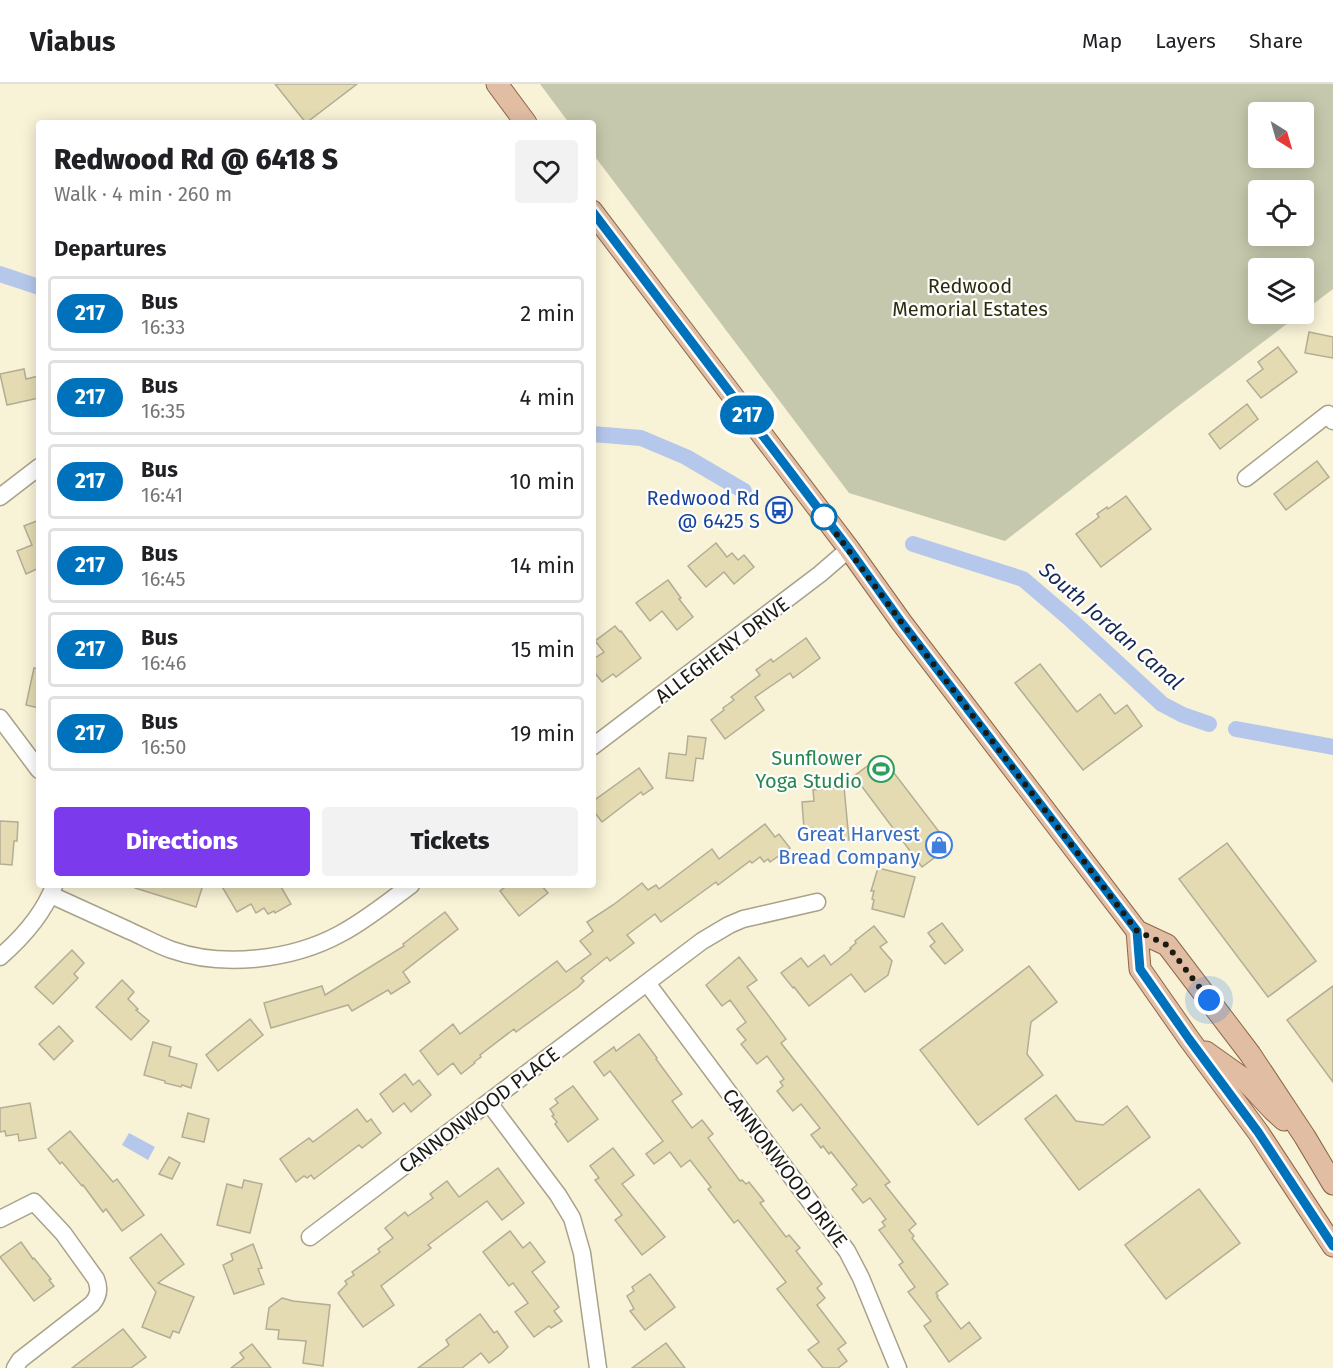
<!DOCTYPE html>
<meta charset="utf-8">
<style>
:root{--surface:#fff;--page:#f2f2f2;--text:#202124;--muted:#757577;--line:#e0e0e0;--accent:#7c3aed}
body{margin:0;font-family:"Fira Sans",sans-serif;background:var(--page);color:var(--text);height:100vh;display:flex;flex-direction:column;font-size:22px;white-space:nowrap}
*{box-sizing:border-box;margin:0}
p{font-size:20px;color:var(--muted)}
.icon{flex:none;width:33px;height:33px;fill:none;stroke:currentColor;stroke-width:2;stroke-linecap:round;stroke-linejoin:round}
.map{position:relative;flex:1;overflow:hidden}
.panel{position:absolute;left:36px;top:36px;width:560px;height:768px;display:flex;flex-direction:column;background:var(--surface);border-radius:6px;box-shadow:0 3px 15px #0003}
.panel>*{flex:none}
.badge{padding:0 12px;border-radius:20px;font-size:21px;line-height:39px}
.needle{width:39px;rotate:143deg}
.buttons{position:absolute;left:1248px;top:18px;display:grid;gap:12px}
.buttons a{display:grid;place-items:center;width:66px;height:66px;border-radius:6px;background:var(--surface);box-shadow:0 3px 15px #0003;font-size:30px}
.you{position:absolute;width:30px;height:30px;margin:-15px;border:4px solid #fff;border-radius:50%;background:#1a73e8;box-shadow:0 0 0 9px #1a73e833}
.map>.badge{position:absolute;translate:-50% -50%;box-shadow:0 0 0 3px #fff}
h2{padding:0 18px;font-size:22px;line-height:54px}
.round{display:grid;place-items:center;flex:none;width:63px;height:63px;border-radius:6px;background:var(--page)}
.headline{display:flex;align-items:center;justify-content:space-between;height:102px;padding:0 18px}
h1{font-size:28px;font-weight:800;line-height:45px}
.primary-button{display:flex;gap:12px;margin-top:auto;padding:12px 18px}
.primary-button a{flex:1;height:69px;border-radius:6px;background:var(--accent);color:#fff;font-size:24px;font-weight:800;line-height:69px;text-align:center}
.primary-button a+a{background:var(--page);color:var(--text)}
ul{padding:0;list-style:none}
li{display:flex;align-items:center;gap:18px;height:75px;margin:0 12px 9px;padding:0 6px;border:3px solid var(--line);border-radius:6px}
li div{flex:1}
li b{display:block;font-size:22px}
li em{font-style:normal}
li .badge{min-width:66px;font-weight:700;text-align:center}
header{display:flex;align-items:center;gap:36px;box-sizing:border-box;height:84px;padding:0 30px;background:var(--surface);border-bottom:2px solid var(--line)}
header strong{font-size:28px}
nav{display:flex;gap:33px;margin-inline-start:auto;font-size:21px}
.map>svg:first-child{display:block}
.green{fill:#c5c8ac;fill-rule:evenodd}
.water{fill:#b6c7ec}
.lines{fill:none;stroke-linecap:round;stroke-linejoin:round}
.canal{stroke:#b6c7ec;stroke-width:16}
.building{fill:#e4dbb2;stroke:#b3ad95;stroke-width:1.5}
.minor-casing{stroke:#a8a28a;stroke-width:19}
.major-casing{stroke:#8e6748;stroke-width:23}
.minor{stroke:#fff;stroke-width:16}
.major{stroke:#e0bda3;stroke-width:21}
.line-casing{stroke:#fff;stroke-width:14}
.line{stroke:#0072bc;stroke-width:9}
.walk{stroke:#1c1a11;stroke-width:6;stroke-dasharray:0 10.8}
.stop-dot{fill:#fff;stroke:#0072bc;stroke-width:3}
.labels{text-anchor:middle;stroke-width:4.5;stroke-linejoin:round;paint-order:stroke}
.park-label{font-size:20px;fill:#2b2d0c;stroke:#fefefe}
.transit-label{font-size:20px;fill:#164399;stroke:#fefefe;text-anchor:end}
.street-label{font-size:20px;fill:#1c1a11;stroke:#fefefe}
.leisure-label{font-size:20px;fill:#27864d;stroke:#fefefe;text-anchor:end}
.shop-label{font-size:20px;fill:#366cbe;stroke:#fefefe;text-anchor:end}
.water-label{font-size:21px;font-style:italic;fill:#172956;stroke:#fefefe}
</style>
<header>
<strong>Viabus</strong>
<nav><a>Map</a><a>Layers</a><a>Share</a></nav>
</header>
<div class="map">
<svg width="1333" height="1284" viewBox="0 0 1333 1284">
<rect width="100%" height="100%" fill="#f8f2d7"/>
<path class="green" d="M 540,0 L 1333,0 L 1333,205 L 1304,227 L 1304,184 L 1258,184 L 1258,230 L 1300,230 L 1177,323 L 1005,457 L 849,409 L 593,70 L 592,39 L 569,39 ZM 1258,28 L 1304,28 L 1304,74 L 1258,74 ZM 1258,106 L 1304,106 L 1304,152 L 1258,152 Z"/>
<polygon class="water" points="129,1049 155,1063 148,1076 122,1061"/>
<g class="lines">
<g class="canal">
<polyline points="0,190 39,203"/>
<polyline points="592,350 641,354 686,373 744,407"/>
<polyline points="913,460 1023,495 1071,536 1162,620 1183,631 1209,640"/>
<polyline points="1236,645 1333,663"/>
</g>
</g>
<g class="building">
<polygon points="275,0 357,0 306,39"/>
<polygon points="1309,248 1333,253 1333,274 1305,269"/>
<polygon points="1278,263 1297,288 1261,314 1247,297 1263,285 1258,278"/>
<polygon points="24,285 26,295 39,292 39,314 7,321 0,290"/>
<polygon points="1247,320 1258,335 1220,365 1209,350"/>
<polygon points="1317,377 1329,393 1286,426 1274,410"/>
<polygon points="1126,412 1151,445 1101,483 1076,450 1099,433 1097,430 1107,423 1108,425"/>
<polygon points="39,436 39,484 26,490 17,467 32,461 24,442"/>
<polygon points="716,459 727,473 732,469 738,476 744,471 754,483 734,500 724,488 706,503 688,482"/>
<polygon points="668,496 681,514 679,515 693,533 677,546 662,527 650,537 636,519"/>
<polygon points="615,542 620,548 621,547 641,574 616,593 613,590 602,598 592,585 592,576 604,568 595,557"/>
<polygon points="806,554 820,574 793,594 790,589 755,613 764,626 725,655 711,636 724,626 723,624 734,616 731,613 760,591 756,586 771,575 773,578"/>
<polygon points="1040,580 1077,628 1100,610 1115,630 1127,621 1142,642 1083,686 1015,599"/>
<polygon points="34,584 39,585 39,624 26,621"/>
<polygon points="688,652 706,654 703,675 696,674 693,697 666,694 669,669 686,671"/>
<polygon points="881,672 950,762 922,783 854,692"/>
<polygon points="639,684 653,704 643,711 641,708 602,738 592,725 592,718"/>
<polygon points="844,703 849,756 829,757 828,747 814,749 813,744 804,745 802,718 814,717 813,706"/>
<polygon points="0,737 18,738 17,757 14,757 12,781 0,780"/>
<polygon points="765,740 775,753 779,750 790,764 770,778 768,775 764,778 760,773 752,779 750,777 718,801 716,798 661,838 655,830 627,851 634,859 610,877 607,873 581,894 584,897 578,903 516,948 514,945 480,971 481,973 474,978 475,979 461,990 453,979 438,991 420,967 453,940 460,950 557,877 566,888 591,870 580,857 593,847 587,838 613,821 642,799 648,806 656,801 659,805 712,765 719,775"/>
<polygon points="1227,759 1316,877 1268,913 1179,795"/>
<polygon points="878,784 915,793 904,833 872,825 874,816 872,815 874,807 871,807"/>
<polygon points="136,801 203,801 196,823 135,804"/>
<polygon points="221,801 280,801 291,820 275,829 274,827 268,830 264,824 256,829 251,820 237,828"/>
<polygon points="508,801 541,801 548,809 519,832 500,807"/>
<polygon points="445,828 458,845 403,888 410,898 391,910 388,906 352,927 348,921 271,944 264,919 322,902 325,911 404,862 403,860"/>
<polygon points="942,839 963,866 945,880 930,862 935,858 928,849"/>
<polygon points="874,842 887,858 880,863 892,877 888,891 865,908 851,890 809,922 794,903 793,904 781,889 801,874 808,883 824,871 831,881 851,865 850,864 856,859 855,857"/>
<polygon points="72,866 84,879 74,890 78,894 53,920 35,903"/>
<polygon points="739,873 757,896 747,903 786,955 781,959 890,1098 885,1101 916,1140 909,1146 914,1152 912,1154 948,1200 936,1209 938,1212 937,1213 961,1245 969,1238 981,1254 949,1278 924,1242 931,1237 908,1208 915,1203 899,1181 903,1178 879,1146 885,1142 882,1138 886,1135 870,1114 863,1119 852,1105 857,1101 831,1068 829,1070 823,1062 821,1064 811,1051 820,1044 801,1020 793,1027 777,1007 783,1002 780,998 784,995 767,972 757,980 741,960 746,956 737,945 746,938 730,916 722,922 706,901"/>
<polygon points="1029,882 1057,918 1031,938 1027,970 1043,991 978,1041 920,966"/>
<polygon points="122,896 134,908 128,915 138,925 136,926 149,937 131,956 96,923"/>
<polygon points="1333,902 1333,998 1287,936"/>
<polygon points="250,935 263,951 218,987 206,971"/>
<polygon points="59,942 73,957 54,976 39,960"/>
<polygon points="639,950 657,974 656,975 682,1010 672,1017 692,1044 702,1036 713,1050 708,1054 740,1097 742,1096 746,1100 749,1098 764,1117 760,1119 786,1153 789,1151 800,1164 796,1167 822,1200 817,1204 825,1214 817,1221 846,1259 838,1265 847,1277 838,1284 823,1284 808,1266 819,1258 777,1205 786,1198 738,1136 734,1139 708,1105 711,1103 690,1076 681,1083 670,1068 654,1080 646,1070 663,1057 610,987 604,992 594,978 614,963 616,967"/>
<polygon points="153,958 171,963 169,972 197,980 191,1004 182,1001 181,1003 165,999 165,997 144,991"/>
<polygon points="405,990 413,1001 419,996 431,1011 411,1028 404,1019 393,1028 380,1010"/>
<polygon points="573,1002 598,1035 568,1058 555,1040 557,1038 552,1032 554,1031 550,1025 558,1019 555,1015"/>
<polygon points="1056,1011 1076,1037 1103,1041 1127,1022 1150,1053 1079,1106 1025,1035"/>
<polygon points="30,1019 36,1054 19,1057 18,1050 6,1052 5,1047 0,1048 0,1024"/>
<polygon points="357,1025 367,1038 371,1035 381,1049 362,1064 359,1061 314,1095 311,1091 307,1094 304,1092 296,1098 280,1075 309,1054 313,1058"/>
<polygon points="188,1029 209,1035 204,1058 182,1053"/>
<polygon points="70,1047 113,1098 117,1095 144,1131 122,1147 106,1125 103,1128 83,1101 82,1102 62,1078 60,1080 48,1065"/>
<polygon points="613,1064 634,1091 622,1100 665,1153 642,1171 615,1136 622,1131 595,1096 599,1094 590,1082"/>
<polygon points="169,1073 180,1079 172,1095 159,1090"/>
<polygon points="498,1084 524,1119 502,1136 487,1117 428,1161 431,1164 381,1202 394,1221 363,1243 338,1209 347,1200 345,1197 354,1191 352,1188 380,1168 378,1165 393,1154 385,1144 405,1128 408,1132 433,1114 430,1110 447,1097 459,1113"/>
<polygon points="244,1096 262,1100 250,1149 217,1141 227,1100 242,1104"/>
<polygon points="1199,1105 1240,1159 1166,1215 1125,1161"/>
<polygon points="510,1147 523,1164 530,1158 545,1178 532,1188 559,1223 554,1227 562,1237 551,1244 549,1242 534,1253 515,1228 528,1219 513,1199 509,1202 483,1168"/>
<polygon points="161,1150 184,1180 158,1199 194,1213 179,1249 173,1247 170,1254 142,1243 156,1208 130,1174"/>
<polygon points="21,1158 33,1175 34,1174 51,1195 49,1196 54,1202 34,1217 0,1173"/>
<polygon points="253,1160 262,1184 258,1185 264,1200 234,1210 223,1181 233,1176 231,1170"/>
<polygon points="650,1190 675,1223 645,1246 630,1227 634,1225 627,1212 634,1207 632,1203"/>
<polygon points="282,1214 293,1217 330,1221 323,1282 303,1279 306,1257 278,1255 279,1246 266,1245 269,1224"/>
<polygon points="480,1230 494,1249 497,1247 508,1263 501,1270 489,1279 481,1269 462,1284 418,1284 449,1261 446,1256"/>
<polygon points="123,1245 146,1273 131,1284 72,1284"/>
<polygon points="666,1259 685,1284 632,1284"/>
<polygon points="252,1260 271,1284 231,1284 244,1274 240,1269"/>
</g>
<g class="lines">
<defs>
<g id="minor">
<polyline points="1246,394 1328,330 1333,337"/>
<polyline points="0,413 39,383"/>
<polyline points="0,634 39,686"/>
<polyline points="592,663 820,490 849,465"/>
<path d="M 51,811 C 77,823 104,835 130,847 C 144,853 157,861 172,866 C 223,884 292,876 340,850 C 365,837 388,818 411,801"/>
<path d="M 0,873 C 23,853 43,831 54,802"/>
<polyline points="647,899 847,1167 861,1194 898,1284"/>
<polyline points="489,1019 558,1111 572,1134 582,1169 598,1284"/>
<path d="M 0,1135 L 34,1118 L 63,1149 L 96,1195 C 100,1205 99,1212 92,1220 L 20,1276 L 15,1284"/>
<polyline points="310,1153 702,857 729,841 743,835 817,818"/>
</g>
<g id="major">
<polyline points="497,0 526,39"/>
<polyline points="592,127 849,465 902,539 1137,847 1167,861 1250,970 1305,1053 1333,1100"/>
<polyline points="1137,847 1140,885 1189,955 1258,1048 1333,1162"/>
<polyline points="1206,968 1244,995 1273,1026 1284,1036"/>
</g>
</defs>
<use href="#minor" class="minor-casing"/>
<use href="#major" class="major-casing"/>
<use href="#minor" class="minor"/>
<use href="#major" class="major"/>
</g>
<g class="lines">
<defs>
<polyline id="line" points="592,127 849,465 902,539 1137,847 1140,885 1189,955 1258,1048 1333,1162"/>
</defs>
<use href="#line" class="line-casing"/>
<use href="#line" class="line"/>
<polyline class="walk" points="824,433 902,539 1137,847 1167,861 1209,916"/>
</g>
<defs>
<symbol id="bus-ring" viewBox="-11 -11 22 22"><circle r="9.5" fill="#fefefe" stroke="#1a4fb4" stroke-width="1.5"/><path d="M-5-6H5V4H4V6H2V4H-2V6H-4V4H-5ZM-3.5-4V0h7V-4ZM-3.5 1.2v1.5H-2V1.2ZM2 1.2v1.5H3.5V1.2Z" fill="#1a4fb4"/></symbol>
<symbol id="stadium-ring" viewBox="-11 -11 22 22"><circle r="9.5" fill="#fefefe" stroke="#2e9e5b" stroke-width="1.5"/><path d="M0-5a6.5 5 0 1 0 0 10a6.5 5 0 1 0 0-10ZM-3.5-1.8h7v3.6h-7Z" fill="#2e9e5b"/></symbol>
<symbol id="shop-ring" viewBox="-11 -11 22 22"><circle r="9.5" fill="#fefefe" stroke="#3f7fe0" stroke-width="1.5"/><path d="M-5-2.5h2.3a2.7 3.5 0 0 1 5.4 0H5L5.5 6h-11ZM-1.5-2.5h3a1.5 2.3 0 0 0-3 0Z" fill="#3f7fe0"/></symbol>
</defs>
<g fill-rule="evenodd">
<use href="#bus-ring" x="764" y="411" width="30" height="30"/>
<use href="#stadium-ring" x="866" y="670" width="30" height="30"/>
<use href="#shop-ring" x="924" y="746" width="30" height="30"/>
</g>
<circle class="stop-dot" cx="824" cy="433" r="12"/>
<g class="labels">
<g class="park-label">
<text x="970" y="209">Redwood<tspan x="970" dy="23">Memorial Estates</tspan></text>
</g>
<g class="transit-label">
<text x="760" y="421">Redwood Rd<tspan x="760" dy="23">@ 6425 S</tspan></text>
</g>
<g class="street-label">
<text transform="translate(722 566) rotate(-37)" y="7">ALLEGHENY DRIVE</text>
<text transform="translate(479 1026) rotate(-37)" y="7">CANNONWOOD PLACE</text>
<text transform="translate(785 1084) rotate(53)" y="7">CANNONWOOD DRIVE</text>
</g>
<g class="leisure-label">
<text x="862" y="681">Sunflower<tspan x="862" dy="23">Yoga Studio</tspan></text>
</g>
<g class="shop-label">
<text x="920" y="757">Great Harvest<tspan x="920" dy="23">Bread Company</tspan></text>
</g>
<g class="water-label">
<text transform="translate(1111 542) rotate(41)" y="7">South Jordan Canal</text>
</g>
</g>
</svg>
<div class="buttons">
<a><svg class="needle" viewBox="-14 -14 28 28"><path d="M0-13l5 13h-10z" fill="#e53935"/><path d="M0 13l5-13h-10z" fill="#757577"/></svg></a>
<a><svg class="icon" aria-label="locate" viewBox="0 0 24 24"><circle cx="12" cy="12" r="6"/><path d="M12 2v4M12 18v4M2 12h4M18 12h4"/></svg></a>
<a><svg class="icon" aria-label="layers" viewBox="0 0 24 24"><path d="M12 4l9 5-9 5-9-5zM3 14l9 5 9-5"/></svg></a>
</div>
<div class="you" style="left:1209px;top:916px"></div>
<b class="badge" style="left:747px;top:331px;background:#0072bc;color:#fff">217</b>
<section class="panel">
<div class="headline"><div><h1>Redwood Rd @ 6418 S</h1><p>Walk · 4 min · 260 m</p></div><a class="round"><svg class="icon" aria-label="heart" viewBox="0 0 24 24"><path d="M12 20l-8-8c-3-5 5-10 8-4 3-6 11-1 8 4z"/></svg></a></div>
<h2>Departures</h2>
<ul>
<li><span class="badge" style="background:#0072bc;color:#fff">217</span><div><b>Bus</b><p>16:33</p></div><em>2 min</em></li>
<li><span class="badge" style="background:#0072bc;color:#fff">217</span><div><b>Bus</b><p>16:35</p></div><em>4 min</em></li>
<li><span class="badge" style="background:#0072bc;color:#fff">217</span><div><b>Bus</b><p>16:41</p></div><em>10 min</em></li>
<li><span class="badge" style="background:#0072bc;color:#fff">217</span><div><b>Bus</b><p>16:45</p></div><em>14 min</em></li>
<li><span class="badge" style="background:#0072bc;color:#fff">217</span><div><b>Bus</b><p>16:46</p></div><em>15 min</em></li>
<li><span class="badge" style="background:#0072bc;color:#fff">217</span><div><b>Bus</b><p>16:50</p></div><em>19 min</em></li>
</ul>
<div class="primary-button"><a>Directions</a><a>Tickets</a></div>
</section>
</div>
